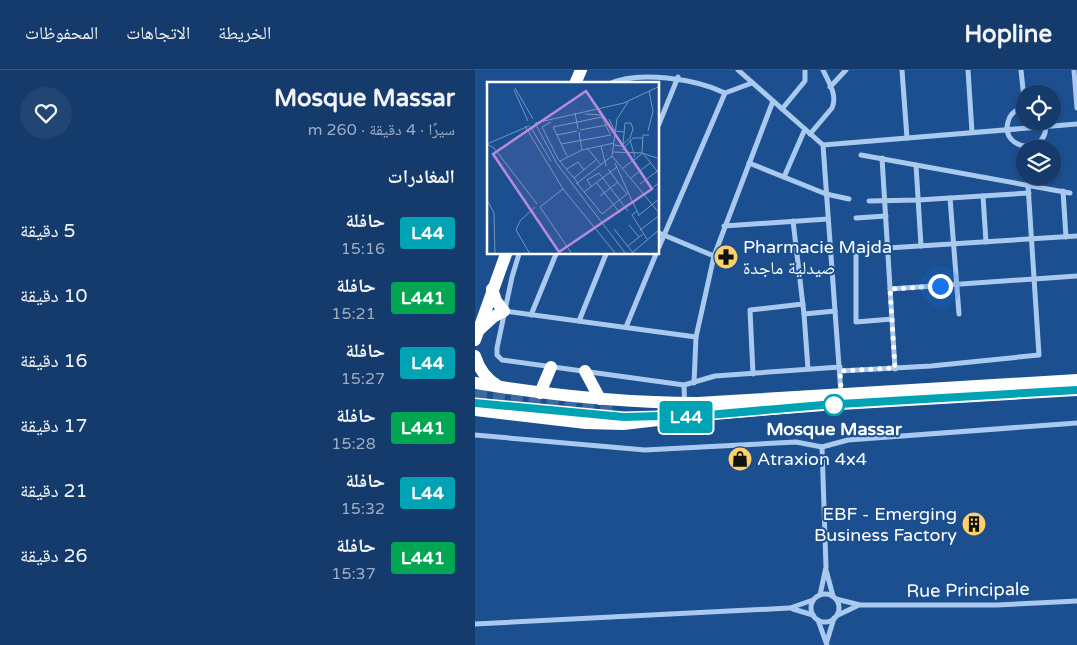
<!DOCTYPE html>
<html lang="ar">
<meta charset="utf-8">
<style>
:root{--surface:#143b6b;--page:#214673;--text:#f1f3f6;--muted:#9dadc1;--line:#33557e}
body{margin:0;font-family:"Varela Round","Noto Naskh Arabic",sans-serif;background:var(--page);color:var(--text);direction:rtl;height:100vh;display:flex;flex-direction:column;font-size:19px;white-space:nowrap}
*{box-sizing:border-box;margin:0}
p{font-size:16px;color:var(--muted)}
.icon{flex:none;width:28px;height:28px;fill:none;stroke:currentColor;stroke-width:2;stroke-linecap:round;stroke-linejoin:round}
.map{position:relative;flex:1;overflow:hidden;direction:ltr}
.side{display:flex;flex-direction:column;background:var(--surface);width:475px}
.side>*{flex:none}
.badge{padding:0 10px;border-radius:4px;font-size:18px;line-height:32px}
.fabs{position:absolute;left:541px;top:15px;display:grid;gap:10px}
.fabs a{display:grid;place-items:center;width:45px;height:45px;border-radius:50%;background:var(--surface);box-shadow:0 1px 4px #0004,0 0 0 1px var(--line);font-size:25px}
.you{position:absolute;width:25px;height:25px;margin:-12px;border:4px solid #fff;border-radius:50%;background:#1a73e8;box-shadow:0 0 0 8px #1a73e833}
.map>.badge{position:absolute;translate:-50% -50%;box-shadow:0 0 0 2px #fff}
h2{padding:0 20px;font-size:19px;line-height:45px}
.round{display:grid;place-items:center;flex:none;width:52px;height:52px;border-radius:26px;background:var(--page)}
.head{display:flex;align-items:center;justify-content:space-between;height:85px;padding:0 20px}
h1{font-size:24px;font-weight:800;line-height:38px}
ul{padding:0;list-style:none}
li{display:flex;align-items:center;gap:15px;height:65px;padding:0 20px}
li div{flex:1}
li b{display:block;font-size:19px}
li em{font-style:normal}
li .badge{min-width:55px;font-weight:700;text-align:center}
header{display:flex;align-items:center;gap:30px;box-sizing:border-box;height:70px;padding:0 25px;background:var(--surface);border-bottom:1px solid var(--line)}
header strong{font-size:24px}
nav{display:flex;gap:28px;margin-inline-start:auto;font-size:18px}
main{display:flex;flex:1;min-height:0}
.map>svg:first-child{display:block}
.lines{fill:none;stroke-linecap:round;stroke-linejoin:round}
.highway-tunnel{stroke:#3d69a0;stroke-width:12;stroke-dasharray:12 6;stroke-linecap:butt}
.street{stroke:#a9c9ee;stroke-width:5}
.highway{stroke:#fff;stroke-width:12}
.line-casing{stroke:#fff;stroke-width:11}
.line{stroke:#00a3b4;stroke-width:8}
.walk{stroke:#fff;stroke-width:5;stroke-dasharray:0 9}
.stop-dot{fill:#fff;stroke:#00a3b4;stroke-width:2.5}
.labels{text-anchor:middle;stroke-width:4;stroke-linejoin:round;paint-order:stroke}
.poi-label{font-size:18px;fill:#fff;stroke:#1b4f8f;text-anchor:start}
.stop-label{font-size:18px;font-weight:bold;fill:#fff;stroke:#1b4f8f}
.street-label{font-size:18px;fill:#fff;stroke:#1b4f8f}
.inset-road{fill:none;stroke:#7695bc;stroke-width:1}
.view{fill:#b68bdc;fill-opacity:0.15;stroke:#b68bdc;stroke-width:2.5}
.inset-edge{fill:none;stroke:#fff;stroke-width:2.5}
</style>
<header>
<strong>Hopline</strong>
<nav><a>الخريطة</a><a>الاتجاهات</a><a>المحفوظات</a></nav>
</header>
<main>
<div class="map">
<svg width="602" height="575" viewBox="0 0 602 575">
<rect width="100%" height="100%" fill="#1b4f8f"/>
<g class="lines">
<polyline class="highway-tunnel" points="0,325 139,338"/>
<g class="street">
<polyline points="263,0 348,75 366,324"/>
<polyline points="427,0 432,68"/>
<polyline points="493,0 497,62"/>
<polyline points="546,0 550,38"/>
<polyline points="599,0 602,38"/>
<path d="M 134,14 C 163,0 221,9 250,23"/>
<polyline points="355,17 371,0"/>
<path d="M 550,38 C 542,39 535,43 533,52 C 525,82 577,86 570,51"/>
<polyline points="307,39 330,11 330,0"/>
<polyline points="184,54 203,7"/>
<path d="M 335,64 L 357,38 C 363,25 353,11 348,0"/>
<polyline points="348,75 602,54"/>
<polyline points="386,85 595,123"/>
<polyline points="407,88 420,299"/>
<polyline points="274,93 351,124 374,129"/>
<polyline points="441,95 446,176"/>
<polyline points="309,107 330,59"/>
<polyline points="588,121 591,167"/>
<polyline points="508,126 511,172"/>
<polyline points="475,128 484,244"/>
<polyline points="394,131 443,130 554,123"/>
<polyline points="381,148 411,146"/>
<polyline points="318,151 329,244 333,299"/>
<polyline points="249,156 353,149"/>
<polyline points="184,163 239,186"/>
<polyline points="184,177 250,23 277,13"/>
<polyline points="44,184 37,207 22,278 22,285 27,290 209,315 240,306 365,297"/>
<polyline points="415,219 602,206"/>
<polyline points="29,241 221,267"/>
<polyline points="329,244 360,241"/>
<polyline points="56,245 81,184"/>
<polyline points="417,249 381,252 381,180 602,166"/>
<polyline points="104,251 131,184"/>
<polyline points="151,257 181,184"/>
<polyline points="365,301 456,296 564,285 553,115"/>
<polyline points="278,304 275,240 328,234"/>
<polyline points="219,313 221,267 239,186 298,31"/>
<polyline points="209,315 210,347"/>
<polyline points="0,365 170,380 321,372 347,377 373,370 602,353"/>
<polyline points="351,500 358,526"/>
<circle cx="350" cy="538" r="14"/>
<polyline points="345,525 351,497 347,377"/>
<polyline points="361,529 385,535 522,535 602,531"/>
<polyline points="318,539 338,545"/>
<polyline points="363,545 382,536"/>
<polyline points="343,550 352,575"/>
<polyline points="0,554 315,538 338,530"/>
<polyline points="352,571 359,548"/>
</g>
<g class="highway">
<polyline points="100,14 106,0"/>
<polyline points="5,259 18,247 29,241 21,231 17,219"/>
<polyline points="0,270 31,184"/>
<path d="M 0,286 C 4,299 11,309 23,316"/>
<polyline points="110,301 125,329"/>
<path d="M 0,313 C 74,325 148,333 223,333 L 602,310"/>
<polyline points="65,323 76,297"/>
<polyline points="0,340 111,353 148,354 245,343 348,335 602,320"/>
</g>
</g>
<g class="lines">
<defs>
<polyline id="line" points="0,333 149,347 184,346 210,347 348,335 602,320"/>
</defs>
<use href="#line" class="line-casing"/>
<use href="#line" class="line"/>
<polyline class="walk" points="359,335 367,334 365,301 420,298 415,219 465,216"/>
</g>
<defs>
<symbol id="pharmacy-disc" viewBox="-11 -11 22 22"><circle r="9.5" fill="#ffd166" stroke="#1b4f8f"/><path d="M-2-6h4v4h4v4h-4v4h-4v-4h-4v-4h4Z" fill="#111"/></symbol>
<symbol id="shop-disc" viewBox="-11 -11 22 22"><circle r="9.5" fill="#ffd166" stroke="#1b4f8f"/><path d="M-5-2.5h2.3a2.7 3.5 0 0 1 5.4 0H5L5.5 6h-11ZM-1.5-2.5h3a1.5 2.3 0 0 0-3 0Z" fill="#111"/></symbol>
<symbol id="building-disc" viewBox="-11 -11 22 22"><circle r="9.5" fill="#ffd166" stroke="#1b4f8f"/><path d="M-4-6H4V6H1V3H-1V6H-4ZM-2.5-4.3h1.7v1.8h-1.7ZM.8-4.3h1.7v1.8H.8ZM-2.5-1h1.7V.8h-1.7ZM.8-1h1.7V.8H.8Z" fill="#111"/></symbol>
</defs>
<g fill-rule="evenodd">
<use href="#pharmacy-disc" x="237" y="173" width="28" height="28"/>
<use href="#shop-disc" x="251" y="375" width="28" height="28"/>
<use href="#building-disc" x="485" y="440" width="28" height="28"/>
</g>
<circle class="stop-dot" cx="359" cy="335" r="10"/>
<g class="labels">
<g class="poi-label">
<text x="268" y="183">Pharmacie Majda<tspan x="268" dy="21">صيدلية ماجدة</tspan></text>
<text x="282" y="395">Atraxion 4x4</text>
<text x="482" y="450" text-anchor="end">EBF - Emerging<tspan x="482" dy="21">Business Factory</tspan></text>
</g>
<g class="stop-label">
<text x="359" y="365">Mosque Massar</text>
</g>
<g class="street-label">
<text transform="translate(493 520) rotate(-1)" y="6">Rue Principale</text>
</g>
</g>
<g transform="translate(12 12)">
<rect width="172" height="172" fill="#1b4f8f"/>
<path class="inset-road" d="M 28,6 L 46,37M 27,8 L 41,39M 88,31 L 91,47M 98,32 L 114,33 L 123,52M 122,37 L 128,49 L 137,50M 64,40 L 55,45 L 71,77 L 91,101M 48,41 L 70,82 L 139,172M 48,41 L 137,21 L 173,4M 38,44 L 76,107 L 129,172M 43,44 L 64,79M 66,45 L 115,35M 66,45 L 80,74M 93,48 L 120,43M 161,49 L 166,29 L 162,9M 92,50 L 95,68M 70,53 L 90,49M 143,58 L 148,75M 0,62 L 7,66 L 50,122M 0,62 L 42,44M 74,62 L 124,53M 127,63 L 134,64 L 143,56 L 146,47 L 144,41 L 138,41 L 136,62M 114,64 L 119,84M 101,67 L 114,83M 135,68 L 146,56 L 156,56M 126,70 L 155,71 L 170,76M 155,71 L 156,53 L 162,53M 125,74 L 173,132M 73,79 L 95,68 L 127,61M 128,81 L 145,119M 136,86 L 156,71 L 173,93M 80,87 L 91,80 L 97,88M 121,87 L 139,111M 87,96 L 110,77M 144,96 L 163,81M 109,100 L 133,131M 90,101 L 115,132 L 141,111M 89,102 L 125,74 L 130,37 L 141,20M 153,102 L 173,87M 104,104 L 100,98 L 112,91 L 141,129M 97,110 L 130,85M 113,114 L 131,100M 0,118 L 7,131 L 8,172M 53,125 L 85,172M 53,125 L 76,107M 150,129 L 145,133 L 160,157M 0,131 L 0,150M 152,133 L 146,121 L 173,100M 151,134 L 173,116M 142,143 L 152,155M 127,147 L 147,172M 153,148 L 173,133M 141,164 L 156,152M 146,170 L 173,147M 43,172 L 29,148 L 33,139 L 48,125"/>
<path class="view" d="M 99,9 L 165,107 L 72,170 L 6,72 Z"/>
<rect width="172" height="172" class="inset-edge"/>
</g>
</svg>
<div class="fabs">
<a><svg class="icon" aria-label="locate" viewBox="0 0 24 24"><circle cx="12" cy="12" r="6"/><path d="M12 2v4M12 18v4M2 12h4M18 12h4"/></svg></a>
<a><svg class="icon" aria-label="layers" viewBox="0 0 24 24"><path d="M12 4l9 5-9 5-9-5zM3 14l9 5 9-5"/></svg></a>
</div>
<div class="you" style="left:465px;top:216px"></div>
<b class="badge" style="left:211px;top:347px;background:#00a3b4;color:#fff">L44</b>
</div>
<section class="side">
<div class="head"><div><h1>Mosque Massar</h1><p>سيرًا · 4 دقيقة · 260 m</p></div><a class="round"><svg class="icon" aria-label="heart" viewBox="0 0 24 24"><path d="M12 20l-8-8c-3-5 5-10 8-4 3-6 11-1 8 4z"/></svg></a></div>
<h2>المغادرات</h2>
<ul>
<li><span class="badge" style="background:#00a3b4;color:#fff">L44</span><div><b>حافلة</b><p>15:16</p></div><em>5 دقيقة</em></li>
<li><span class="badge" style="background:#00a651;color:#fff">L441</span><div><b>حافلة</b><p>15:21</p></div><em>10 دقيقة</em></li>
<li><span class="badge" style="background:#00a3b4;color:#fff">L44</span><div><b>حافلة</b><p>15:27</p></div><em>16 دقيقة</em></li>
<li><span class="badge" style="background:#00a651;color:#fff">L441</span><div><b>حافلة</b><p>15:28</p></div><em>17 دقيقة</em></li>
<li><span class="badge" style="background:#00a3b4;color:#fff">L44</span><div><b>حافلة</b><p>15:32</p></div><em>21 دقيقة</em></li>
<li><span class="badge" style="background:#00a651;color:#fff">L441</span><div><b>حافلة</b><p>15:37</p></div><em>26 دقيقة</em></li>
</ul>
</section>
</main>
